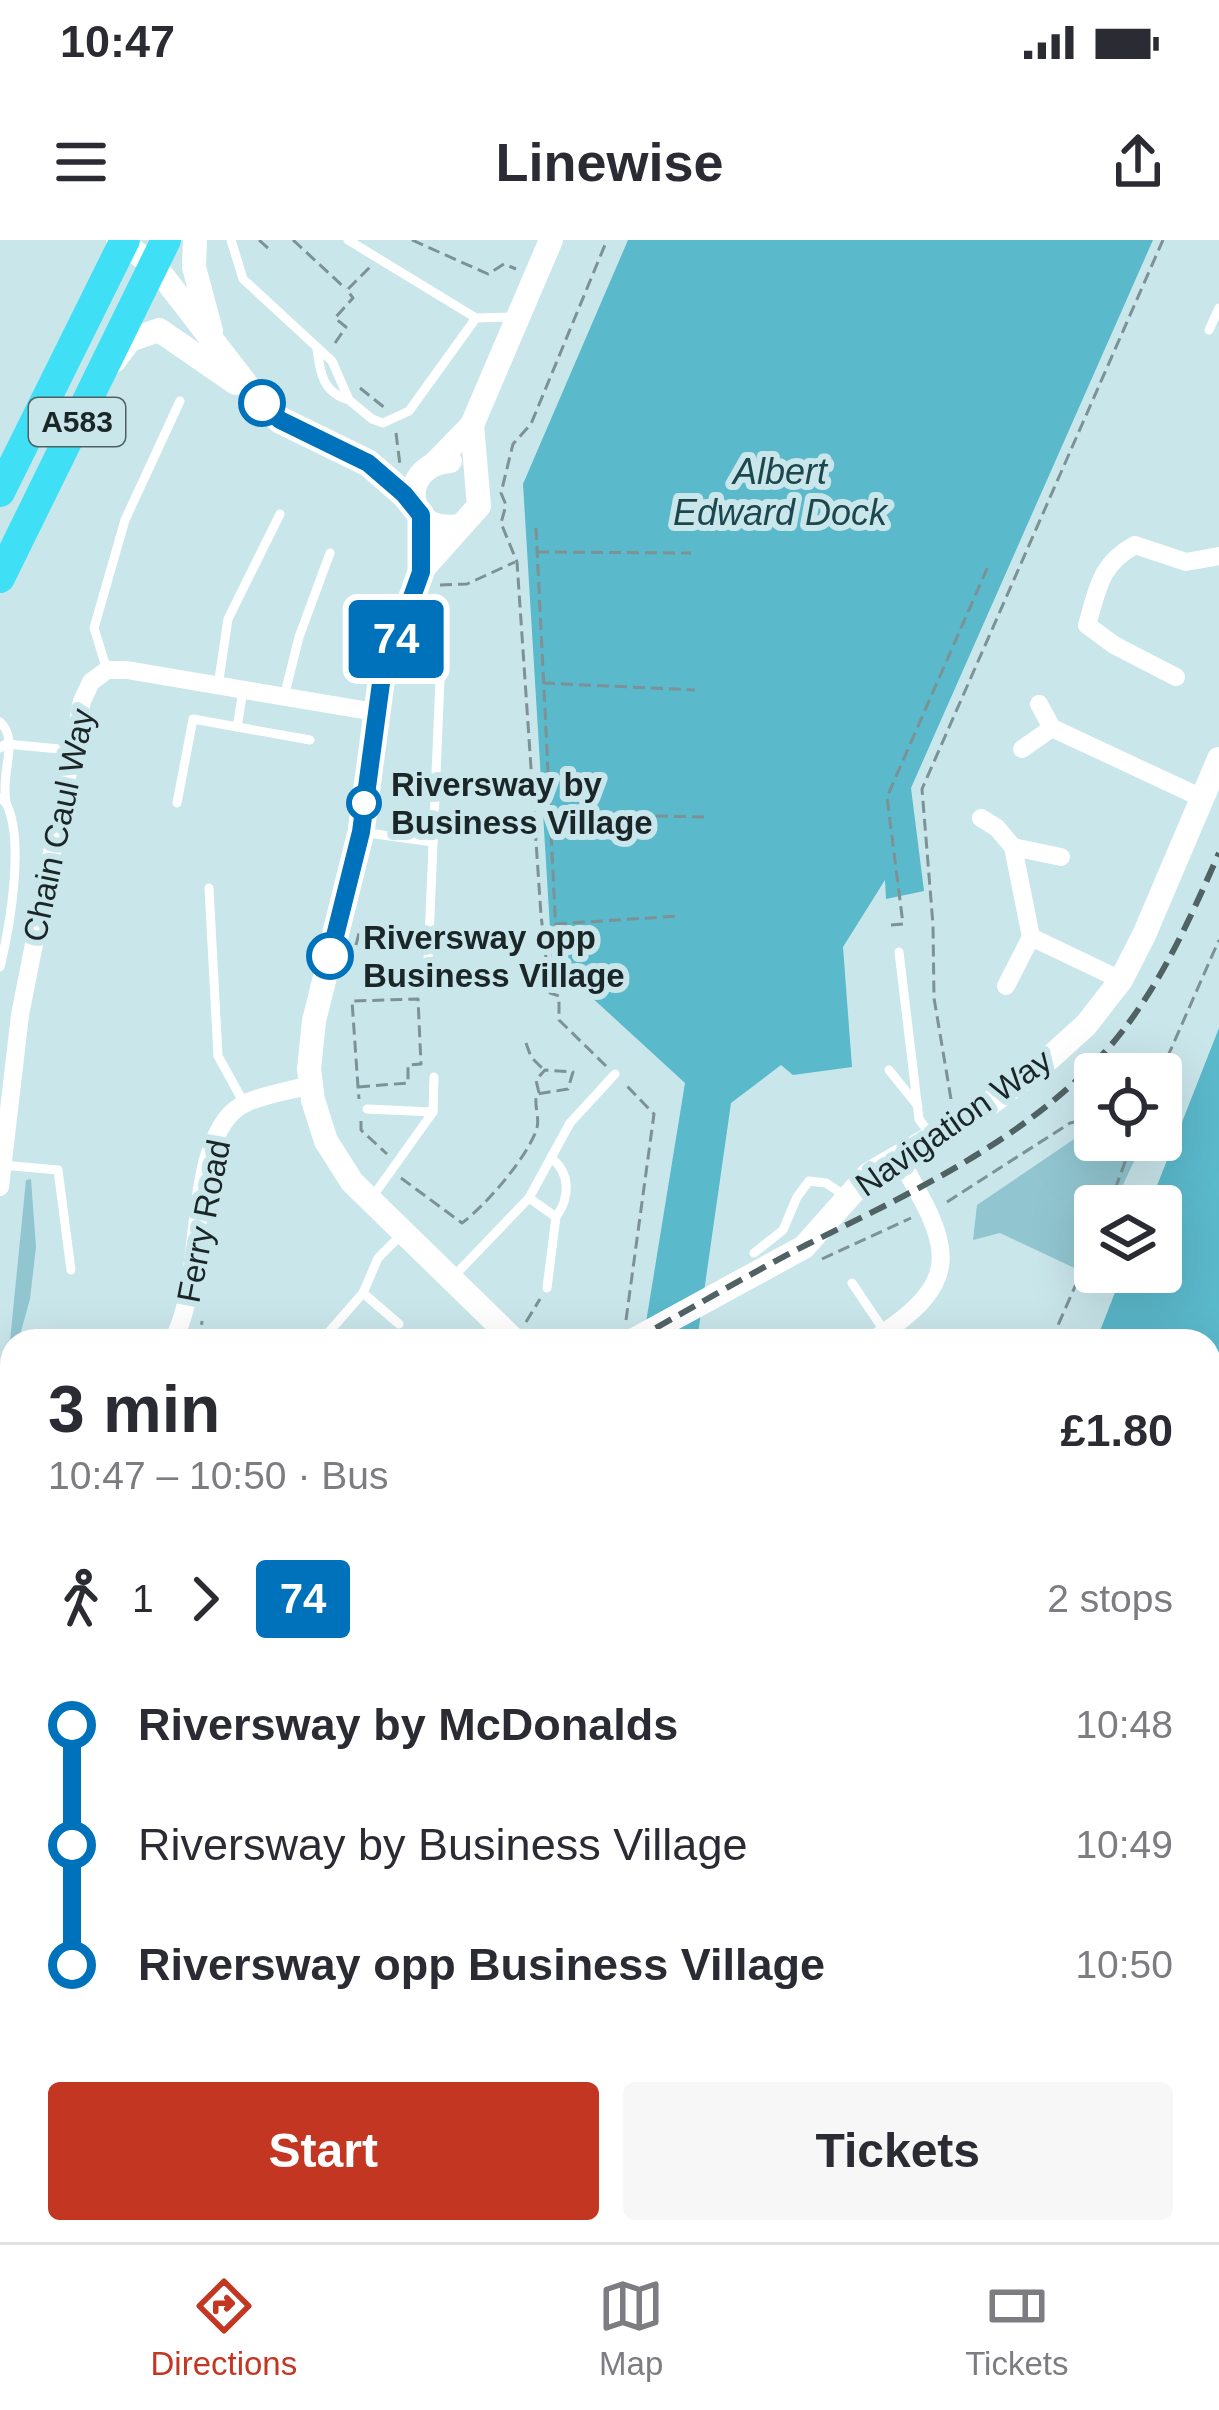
<!DOCTYPE html>
<meta charset="utf-8">
<style>
:root{--surface:#fff;--page:#f7f7f7;--text:#2b2b33;--muted:#7c7c81;--line:#e1e1e2;--accent:#c23622}
body{margin:0;font-family:Helvetica,sans-serif;background:var(--page);color:var(--text);height:100vh;display:flex;flex-direction:column;font-size:45px;white-space:nowrap}
*{box-sizing:border-box;margin:0}
p{font-size:39px;color:var(--muted)}
.icon{flex:none;width:66px;height:66px;fill:none;stroke:currentColor;stroke-width:2;stroke-linecap:round;stroke-linejoin:round}
.map{position:relative;flex:1;overflow:hidden}
.panel{position:absolute;left:0px;top:1089px;width:1221px;height:915px;display:flex;flex-direction:column;background:var(--surface);border-radius:36px 36px 0 0;box-shadow:0 12px 48px #0002}
.panel>*{flex:none}
.badge{padding:0 24px;border-radius:9px;font-size:42px;line-height:78px}
.tools{position:absolute;left:1074px;top:813px;display:grid;gap:24px}
.tools a{display:grid;place-items:center;width:108px;height:108px;border-radius:12px;background:var(--surface);box-shadow:0 12px 48px #0002;font-size:60px}
.map>.badge{position:absolute;translate:-50% -50%;box-shadow:0 0 0 6px #fff}
.legs{display:flex;align-items:center;gap:18px;height:132px;padding:0 48px;font-size:39px}
.legs p{margin-inline-start:auto}
.head{display:flex;align-items:center;justify-content:space-between;height:204px;padding:0 48px}
h1{font-size:66px;font-weight:600;line-height:90px}
.button{display:flex;gap:24px;margin-top:auto;padding:24px 48px}
.button a{flex:1;height:138px;border-radius:12px;background:var(--accent);color:#fff;font-size:48px;font-weight:600;line-height:138px;text-align:center}
.button a+a{background:var(--page);color:var(--text)}
ul{padding:0 48px;list-style:none}
li{display:flex;align-items:center;gap:42px;height:120px;font-size:45px}
li i{display:grid;place-items:center;width:18px;height:100%;margin:0 15px;background:currentColor}
li i::after{content:'';width:30px;height:30px;margin:-15px;border:9px solid;border-radius:50%;background:var(--surface)}
li p{margin-inline-start:auto}
li:first-child i{background:linear-gradient(#0000 50%,currentColor 0)}
li:last-child i{background:linear-gradient(currentColor 50%,#0000 0)}
.status{display:flex;justify-content:space-between;align-items:center;height:84px;padding:0 60px;background:var(--surface);direction:ltr}
.status svg{height:33px;fill:currentColor}
header{display:flex;justify-content:space-between;align-items:center;height:156px;padding:0 48px;background:var(--surface);font-size:54px;font-weight:600}
.dock{display:flex;justify-content:space-around;align-items:center;height:168px;border-top:3px solid var(--line);background:var(--surface);font-size:33px;color:var(--muted)}
.dock a{display:grid;justify-items:center;gap:6px}
.dock .current{color:var(--accent)}
.map>svg:first-child{display:block}
.green{fill:#91c6d0}
.water{fill:#5ab9cb}
.lines{fill:none;stroke-linecap:round;stroke-linejoin:round}
.path{stroke:#7c9295;stroke-width:3;stroke-dasharray:12 6;stroke-linecap:butt}
.service{stroke:#fff;stroke-width:9}
.minor{stroke:#fff;stroke-width:18}
.tertiary{stroke:#fff;stroke-width:24}
.trunk{stroke:#3fe0f6;stroke-width:30}
.rail{stroke:#516265;stroke-width:6;stroke-dasharray:18 9;stroke-linecap:butt}
.line-1-casing{stroke:#fff;stroke-width:27}
.line-1{stroke:#0072bc;stroke-width:18}
.stop-1-dot{fill:#fff;stroke:#0072bc;stroke-width:6}
.labels{text-anchor:middle;stroke-width:12;stroke-linejoin:round;paint-order:stroke}
.shield{fill:#c9e6eb;stroke:#4f6062;stroke-width:3}
.shield-label{font-size:30px;font-weight:bold;fill:#1b2628}
.stop-label{font-size:33px;font-weight:bold;fill:#1b2628;stroke:#c9e6eb;text-anchor:start}
.street-label{font-size:33px;fill:#1b2628;stroke:#c9e6eb}
.water-label{font-size:36px;font-style:italic;fill:#1c474f;stroke:#c9e6eb}
</style>
<div class="status"><b>10:47</b><svg viewBox="0 0 49 12"><path d="M0 12V9h3v3zM5 12V6h3v6zM10 12V3h3v9zM15 12V0h3v12zM26 1h20v11H26zM47 4h2v5h-2z"/></svg></div>
<header><svg class="icon" aria-label="menu" viewBox="0 0 24 24"><path d="M4 6h16M4 12h16M4 18h16"/></svg>Linewise<svg class="icon" aria-label="share" viewBox="0 0 24 24"><path d="M12 15V3M7 8l5-5 5 5M5 13v7h14v-7"/></svg></header>
<div class="map">
<svg width="1219" height="2002" viewBox="0 0 1219 2002">
<rect width="100%" height="100%" fill="#c9e6eb"/>
<g class="green">
<polygon points="1089,889 1095,890 1095,900 1144,900 1113,966 1095,966 1095,1005 1083,1032 1000,993 973,1000 977,965"/>
<polygon points="31,939 36,1007 30,1059 20,1095 18,1101 12,1101 8,1121 26,940"/>
<polygon points="1219,1463 1219,2002 994,2002 998,1992 1209,1992 1209,1486"/>
</g>
<g class="water">
<polygon points="628,0 1153,0 911,548 924,651 886,659 885,640 843,707 852,827 793,835 781,825 731,863 697,1101 643,1101 685,843 552,721 523,244"/>
<polygon points="1219,788 1219,1294 1209,1321 1209,1101 1096,1101 1123,1032 1161,1032 1161,966 1149,966"/>
<polygon points="701,1992 930,1992 926,2002 697,2002"/>
</g>
<g class="lines">
<g class="path">
<polyline points="259,0 269,9"/>
<polyline points="293,0 346,49"/>
<polyline points="412,0 488,34 504,24 516,29"/>
<polyline points="335,103 346,87 335,78 353,58 347,50 370,27"/>
<polyline points="360,148 385,168"/>
<polyline points="396,193 400,225"/>
<polyline points="536,288 559,754"/>
<polyline points="537,312 691,313"/>
<polyline points="440,345 467,344 515,322"/>
<polyline points="543,443 695,450"/>
<polyline points="548,574 706,577"/>
<polyline points="555,684 679,676"/>
<polyline points="891,685 903,684 887,557 989,324"/>
<polyline points="356,705 361,685"/>
<polyline points="526,803 531,817 543,829"/>
<polyline points="606,826 559,780 559,756 550,753 541,675 517,322 501,283 506,265 501,253 513,204 531,184 607,0"/>
<polyline points="1160,834 1219,700"/>
<polyline points="358,847 408,843 408,825 421,824 418,759 352,761 358,847 359,859"/>
<polyline points="951,859 934,758 933,685 922,549 1163,0"/>
<polyline points="361,881 361,890 387,914"/>
<path d="M 401,938 L 462,983 C 486,965 525,920 536,891 C 541,878 533,866 537,854 L 568,849 L 573,832 L 545,830 L 536,840 L 539,853"/>
<polyline points="947,962 1070,883 1095,878"/>
<polyline points="1109,966 1133,900"/>
<polyline points="822,1019 911,978"/>
<polyline points="626,1080 654,874 626,845"/>
<polyline points="526,1082 540,1059"/>
<polyline points="195,1101 201,1092 202,1081"/>
<polyline points="1051,1101 1095,1001"/>
<polyline points="1209,1387 1219,1360"/>
<polyline points="471,2002 473,1992"/>
<polyline points="582,2002 586,1992"/>
<polyline points="640,2002 640,1992"/>
<polyline points="683,2002 688,1992"/>
<polyline points="972,2002 976,1992"/>
</g>
<g class="service">
<polyline points="231,0 243,39 332,121 349,160 372,179 383,183 409,171 476,78 512,77"/>
<polyline points="348,0 476,78"/>
<polyline points="1209,90 1219,68"/>
<path d="M 317,109 C 320,133 323,153 349,160"/>
<polyline points="107,430 94,388 125,280 180,161"/>
<polyline points="218,446 228,379 280,274"/>
<polyline points="284,457 299,397 330,313"/>
<path d="M 0,482 C 20,500 0,531 6,563 L 0,558"/>
<polyline points="237,487 243,451"/>
<polyline points="0,508 6,504 70,510"/>
<polyline points="177,563 193,479 310,500"/>
<polyline points="361,592 433,602"/>
<polyline points="209,648 218,816 244,863"/>
<polyline points="899,712 919,879 930,894"/>
<polyline points="428,722 440,440"/>
<path d="M 0,727 C 10,686 25,600 6,563"/>
<polyline points="889,830 918,866"/>
<polyline points="367,869 433,872"/>
<path d="M 551,918 C 571,933 570,958 556,977"/>
<polyline points="2,925 58,930 71,1030"/>
<polyline points="373,956 433,872 434,837"/>
<polyline points="529,958 556,977 547,1048"/>
<polyline points="754,1013 783,990 797,957 809,941 826,943 844,955"/>
<polyline points="455,1035 529,958 570,883 615,834"/>
<polyline points="852,1043 885,1092"/>
<polyline points="363,1053 399,1084"/>
<polyline points="321,1101 363,1053 378,1018 403,993"/>
<polyline points="0,1444 12,1444"/>
<polyline points="5,1517 12,1466"/>
<polyline points="0,1630 12,1632"/>
<polyline points="70,2002 70,1992"/>
</g>
<g class="minor">
<path d="M 1176,437 L 1114,405 L 1087,385 C 1098,348 1100,324 1135,305 L 1186,322 L 1219,316"/>
<polyline points="1039,464 1052,488 1202,558"/>
<polyline points="1022,509 1052,488"/>
<polyline points="981,578 997,588 1013,607 1061,617"/>
<polyline points="1013,607 1031,697 1121,740"/>
<polyline points="1006,746 1031,697"/>
<polyline points="0,947 20,775 82,461 91,442 107,430 127,430 375,472"/>
<path d="M 172,1101 C 208,1044 183,891 246,863 C 265,854 289,851 310,845"/>
<path d="M 871,1101 C 970,1039 949,1005 898,916"/>
<polyline points="0,1210 12,1213"/>
<polyline points="325,2002 325,1992"/>
</g>
<g class="tertiary">
<polyline points="118,0 155,26 257,158 280,180 368,223 415,266"/>
<polyline points="195,0 194,27 211,91"/>
<polyline points="114,121 130,100 159,90 236,143"/>
<polyline points="472,185 479,266 421,331 381,443 361,592 314,781 309,829 313,860 326,901 352,942 515,1101"/>
<path d="M 450,221 C 397,225 404,295 458,286"/>
<polyline points="436,222 472,185 551,0"/>
<polyline points="632,1101 804,1007 869,934 989,864 1043,824 1086,785 1121,740 1144,695 1219,519"/>
</g>
<g class="trunk">
<polyline points="0,252 125,0"/>
<polyline points="0,338 166,0"/>
</g>
<g class="rail">
<path d="M 632,1101 C 691,1069 749,1034 808,1004 C 917,950 1031,897 1112,804 C 1160,747 1189,681 1219,613"/>
<polyline points="265,1992 265,2002"/>
</g>
</g>
<g class="lines">
<defs>
<polyline id="line-1" points="262,163 280,180 368,223 404,254 421,275 421,332 381,443 361,592 330,716"/>
</defs>
<use href="#line-1" class="line-1-casing"/>
<use href="#line-1" class="line-1"/>
</g>
<g class="stop-1-dot">
<circle cx="262" cy="163" r="21"/>
<circle cx="364" cy="563" r="15"/>
<circle cx="330" cy="716" r="21"/>
</g>
<g class="labels">
<rect class="shield" x="29" y="158" width="96" height="48" rx="9"/>
<g class="shield-label">
<text x="77" y="192">A583</text>
</g>
<g class="stop-label">
<text x="391" y="556">Riversway by<tspan x="391" dy="38">Business Village</tspan></text>
<text x="363" y="709">Riversway opp<tspan x="363" dy="38">Business Village</tspan></text>
</g>
<g class="street-label">
<text transform="translate(58 585) rotate(-78)" y="12">Chain Caul Way</text>
<text transform="translate(953 882) rotate(-35)" y="12">Navigation Way</text>
<text transform="translate(203 981) rotate(-79)" y="12">Ferry Road</text>
</g>
<g class="water-label">
<text x="780" y="244">Albert<tspan x="780" dy="41">Edward Dock</tspan></text>
</g>
</g>
</svg>
<div class="tools">
<a><svg class="icon" aria-label="locate" viewBox="0 0 24 24"><circle cx="12" cy="12" r="6"/><path d="M12 2v4M12 18v4M2 12h4M18 12h4"/></svg></a>
<a><svg class="icon" aria-label="layers" viewBox="0 0 24 24"><path d="M12 4l9 5-9 5-9-5zM3 14l9 5 9-5"/></svg></a>
</div>
<b class="badge" style="left:396px;top:399px;background:#0072bc;color:#fff">74</b>
<section class="panel">
<div class="head"><div><h1>3 min</h1><p>10:47 – 10:50 · Bus</p></div><b>£1.80</b></div>
<div class="legs"><svg class="icon" aria-label="walk" viewBox="0 0 24 24"><circle cx="13" cy="4" r="2"/><path d="M13 8l-2 6 4 7M11 14l-3 7M7 12l3-4h3l4 4"/></svg>1<svg class="icon" aria-label="forward" viewBox="0 0 24 24"><path d="M9 5l7 7-7 7"/></svg><b class="badge" style="background:#0072bc;color:#fff">74</b><p>2 stops</p></div>
<ul>
<li><i style="color:#0072bc"></i><b>Riversway by McDonalds</b><p>10:48</p></li>
<li><i style="color:#0072bc"></i><span>Riversway by Business Village</span><p>10:49</p></li>
<li><i style="color:#0072bc"></i><b>Riversway opp Business Village</b><p>10:50</p></li>
</ul>
<div class="button"><a>Start</a><a>Tickets</a></div>
</section>
</div>
<nav class="dock">
<a class="current"><svg class="icon" aria-label="directions" viewBox="0 0 24 24"><path d="M12 3l9 9-9 9-9-9zM9 14v-3h6M13 9l2 2-2 2"/></svg>Directions</a>
<a><svg class="icon" aria-label="map" viewBox="0 0 24 24"><path d="M3 6l6-2 6 2 6-2v14l-6 2-6-2-6 2zM9 4v14M15 6v14"/></svg>Map</a>
<a><svg class="icon" aria-label="tickets" viewBox="0 0 24 24"><path d="M3 7h18v10H3zM15 7v10"/></svg>Tickets</a>
</nav>
